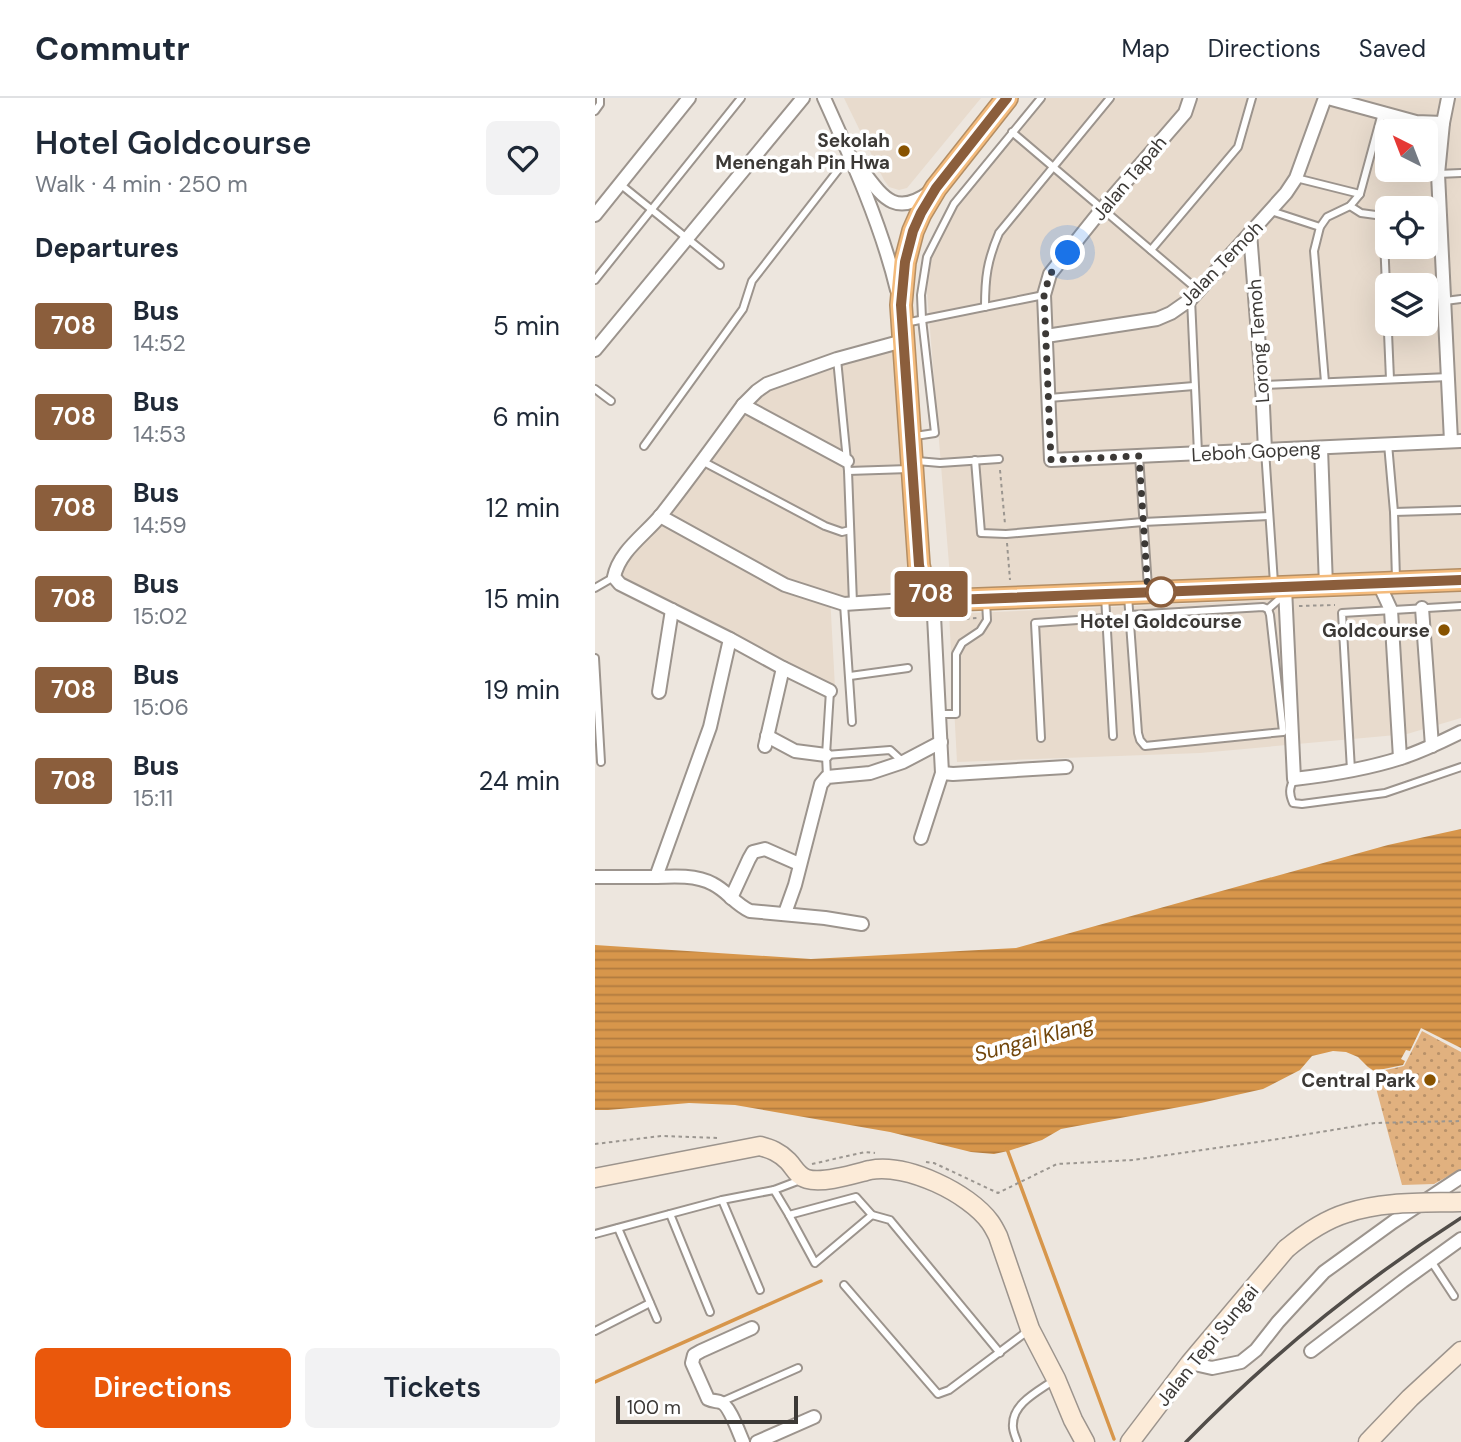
<!DOCTYPE html>
<meta charset="utf-8">
<style>
:root{--surface:#fff;--page:#f2f2f3;--text:#1f2937;--muted:#747a83;--line:#e0e1e3;--accent:#ea580c}
body{margin:0;font-family:"DM Sans",sans-serif;background:var(--page);color:var(--text);height:100vh;display:flex;flex-direction:column;font-size:26px;white-space:nowrap}
*{box-sizing:border-box;margin:0}
p{font-size:23px;color:var(--muted)}
.icon{flex:none;width:38px;height:38px;fill:none;stroke:currentColor;stroke-width:2;stroke-linecap:round;stroke-linejoin:round}
.map{position:relative;flex:1;overflow:hidden}
.drawer{display:flex;flex-direction:column;background:var(--surface);width:595px}
.drawer>*{flex:none}
.badge{padding:0 14px;border-radius:5px;font-size:24px;line-height:46px}
.needle{width:46px;rotate:318deg}
.fabs{position:absolute;left:780px;top:21px;display:grid;gap:14px}
.fabs a{display:grid;place-items:center;width:63px;height:63px;border-radius:10px;background:var(--surface);box-shadow:0 7px 28px #0002;font-size:35px}
.scale{position:absolute;left:21px;bottom:18px;width:182px;box-sizing:border-box;padding-left:7px;border:4px solid #3c3936;border-top:0;font-size:19px;line-height:24px;white-space:nowrap;color:#3c3936;-webkit-text-stroke:5px #fff;paint-order:stroke}
.you{position:absolute;width:35px;height:35px;margin:-18px;border:5px solid #fff;border-radius:50%;background:#1a73e8;box-shadow:0 0 0 10px #1a73e833}
.map>.badge{position:absolute;translate:-50% -50%;box-shadow:0 0 0 4px #fff}
h2{padding:0 35px;font-size:26px;line-height:63px}
.round{display:grid;place-items:center;flex:none;width:74px;height:74px;border-radius:10px;background:var(--page)}
.overview{display:flex;align-items:center;justify-content:space-between;height:119px;padding:0 35px}
h1{font-size:33px;font-weight:600;line-height:52px}
.button{display:flex;gap:14px;margin-top:auto;padding:14px 35px}
.button a{flex:1;height:80px;border-radius:10px;background:var(--accent);color:#fff;font-size:28px;font-weight:600;line-height:80px;text-align:center}
.button a+a{background:var(--page);color:var(--text)}
ul{padding:0;list-style:none}
li{display:flex;align-items:center;gap:21px;height:91px;padding:0 35px}
li div{flex:1}
li b{display:block;font-size:26px}
li em{font-style:normal}
li .badge{min-width:77px;font-weight:700;text-align:center}
header{display:flex;align-items:center;gap:42px;box-sizing:border-box;height:98px;padding:0 35px;background:var(--surface);border-bottom:2px solid var(--line)}
header strong{font-size:33px}
nav{display:flex;gap:38px;margin-inline-start:auto;font-size:24px}
main{display:flex;flex:1;min-height:0}
.map>svg:first-child{display:block}
.built{fill:#e8dbcd;fill-rule:evenodd}
.park{fill:url(#park-dots)}
.water{fill:url(#water-rules)}
.lines{fill:none;stroke-linecap:round;stroke-linejoin:round}
.stream{stroke:#d7964b;stroke-width:3.5}
.lane-casing{stroke:#9c948d;stroke-width:10}
.street-casing{stroke:#9c948d;stroke-width:16}
.secondary-casing{stroke:#9c948d;stroke-width:21}
.highway-casing{stroke:#b48e64;stroke-width:24}
.path{stroke:#9b9690;stroke-width:2;stroke-dasharray:3.5 3.5;stroke-linecap:butt}
.lane{stroke:#fff;stroke-width:6}
.street{stroke:#fff;stroke-width:12}
.secondary{stroke:#fcebd8;stroke-width:18}
.highway{stroke:#f4bb7c;stroke-width:21}
.rail{stroke:#514d49;stroke-width:3.5}
.secondary-bridge-casing{stroke:#9c948d;stroke-width:21;stroke-linecap:butt}
.secondary-bridge{stroke:#fcebd8;stroke-width:18}
.line-casing{stroke:#fff;stroke-width:16}
.line{stroke:#8b5e3c;stroke-width:10}
.walk{stroke:#3c3936;stroke-width:7;stroke-dasharray:0 12.6}
.poi-dot{fill:#885300;stroke:#fff;stroke-width:2.5}
.stop-dot{fill:#fff;stroke:#8b5e3c;stroke-width:3.5}
.labels{text-anchor:middle;stroke-width:7;stroke-linejoin:round;paint-order:stroke}
.poi-label{font-size:19px;font-weight:bold;fill:#3c3936;stroke:#fff;text-anchor:end}
.street-label{font-size:19px;fill:#3c3936;stroke:#fff}
.stop-label{font-size:19px;font-weight:bold;fill:#3c3936;stroke:#fff}
.water-label{font-size:21px;font-style:italic;fill:#71460b;stroke:#fff}
</style>
<header>
<strong>Commutr</strong>
<nav><a>Map</a><a>Directions</a><a>Saved</a></nav>
</header>
<main>
<section class="drawer">
<div class="overview"><div><h1>Hotel Goldcourse</h1><p>Walk · 4 min · 250 m</p></div><a class="round"><svg class="icon" aria-label="heart" viewBox="0 0 24 24"><path d="M12 20l-8-8c-3-5 5-10 8-4 3-6 11-1 8 4z"/></svg></a></div>
<h2>Departures</h2>
<ul>
<li><span class="badge" style="background:#8b5e3c;color:#fff">708</span><div><b>Bus</b><p>14:52</p></div><em>5 min</em></li>
<li><span class="badge" style="background:#8b5e3c;color:#fff">708</span><div><b>Bus</b><p>14:53</p></div><em>6 min</em></li>
<li><span class="badge" style="background:#8b5e3c;color:#fff">708</span><div><b>Bus</b><p>14:59</p></div><em>12 min</em></li>
<li><span class="badge" style="background:#8b5e3c;color:#fff">708</span><div><b>Bus</b><p>15:02</p></div><em>15 min</em></li>
<li><span class="badge" style="background:#8b5e3c;color:#fff">708</span><div><b>Bus</b><p>15:06</p></div><em>19 min</em></li>
<li><span class="badge" style="background:#8b5e3c;color:#fff">708</span><div><b>Bus</b><p>15:11</p></div><em>24 min</em></li>
</ul>
<div class="button"><a>Directions</a><a>Tickets</a></div>
</section>
<div class="map">
<svg width="866" height="1344" viewBox="0 0 866 1344">
<defs>
<pattern id="park-dots" width="8" height="8" patternUnits="userSpaceOnUse" patternTransform="scale(1.75)"><rect width="8" height="8" fill="#e1b17f"/><path d="M2 2h.1M6 6h.1" fill="none" stroke="#b89169" stroke-width="1.8" stroke-linecap="round"/></pattern>
<pattern id="water-rules" width="6" height="5" patternUnits="userSpaceOnUse" patternTransform="scale(1.75)"><rect width="6" height="5" fill="#d7964b"/><path d="M0 2.5h6" fill="none" stroke="#b07b3f"/></pattern>
</defs>
<rect width="100%" height="100%" fill="#ede6de"/>
<g class="built">
<polygon points="249,0 386,0 312,90 304,92 294,89 289,82"/>
<path d="M 450,0 L 866,0 L 866,471 L 356,491 L 332,194 L 335,159 L 362,108 ZM 793,33 L 831,33 L 831,72 L 793,72 ZM 793,110 L 831,110 L 831,149 L 793,149 ZM 793,187 L 831,187 L 831,226 L 793,226 Z"/>
<polygon points="300,251 315,494 248,499 235,497 240,590 27,482 24,478 25,471 157,305 173,290 246,264"/>
<polygon points="866,494 866,620 812,636 605,655 362,664 354,516"/>
</g>
<polygon class="park" points="827,933 866,954 866,1071 839,1086 807,1087 777,975 809,968"/>
<polygon class="water" points="866,731 866,950 826,930 815,953 811,952 806,961 810,963 808,967 779,973 773,969 763,959 751,954 738,953 717,958 705,972 668,991 606,1005 466,1031 447,1042 413,1053 399,1056 376,1054 295,1034 140,1007 94,1005 13,1012 0,1012 0,847 216,861 421,850 793,747"/>
<g class="lines">
<g class="stream">
<polyline points="412,1051 519,1341"/>
<polyline points="0,1284 226,1183"/>
</g>
<defs>
<g id="lane">
<polyline points="0,13 5,6 5,0"/>
<polyline points="417,34 604,193"/>
<polyline points="843,76 866,75"/>
<polyline points="701,80 765,96"/>
<polyline points="25,86 125,167"/>
<polyline points="755,108 766,115 788,118 795,281"/>
<polyline points="676,113 725,129"/>
<polyline points="831,115 844,114"/>
<polyline points="556,152 643,49 657,0"/>
<polyline points="0,182 146,0"/>
<polyline points="596,201 603,355"/>
<polyline points="850,203 866,201"/>
<path d="M 390,209 C 390,180 392,163 404,135 L 515,0"/>
<polyline points="310,225 449,197"/>
<polyline points="242,261 253,373 258,505"/>
<polyline points="730,284 719,153 725,129 732,119 755,108 765,96 787,15"/>
<polyline points="667,287 854,279"/>
<polyline points="0,291 16,303"/>
<polyline points="454,300 599,288"/>
<polyline points="320,338 340,335 327,221 326,197 332,159 359,106 446,0"/>
<polyline points="793,346 799,414 801,481"/>
<polyline points="49,348 148,211 157,183 254,58"/>
<polyline points="670,352 679,485"/>
<polyline points="544,358 553,489"/>
<polyline points="380,362 386,435 411,436 548,424 674,418"/>
<polyline points="107,363 230,428 247,434 255,432"/>
<polyline points="322,363 345,365 404,361"/>
<polyline points="253,373 314,371"/>
<polyline points="799,414 866,412"/>
<polyline points="0,490 19,479"/>
<polyline points="510,498 518,638"/>
<polyline points="533,498 543,635 545,642 550,648 688,634 675,517 673,511"/>
<polyline points="249,506 257,624"/>
<polyline points="673,511 690,496"/>
<polyline points="534,517 668,509 673,511"/>
<polyline points="0,560 6,664"/>
<polyline points="255,578 313,570"/>
<polyline points="345,616 361,616 361,556 367,545 385,533 392,522 391,503"/>
<polyline points="446,640 440,525 511,520"/>
<polyline points="231,657 295,652 308,664"/>
<polyline points="756,672 747,515 866,508"/>
<polyline points="232,679 231,657 235,593"/>
<path d="M 699,681 C 694,690 694,696 698,705 L 707,706 L 790,695 L 866,669"/>
<polyline points="179,1092 194,1117 220,1165 277,1117"/>
<polyline points="127,1102 165,1192"/>
<polyline points="75,1116 115,1214"/>
<polyline points="194,1117 261,1099 277,1117 295,1122 405,1255"/>
<polyline points="23,1130 62,1221"/>
<polyline points="0,1136 127,1102 179,1092 208,1081"/>
<polyline points="836,1163 859,1198"/>
<polyline points="249,1187 343,1296 354,1292 434,1232"/>
<polyline points="0,1233 55,1205"/>
<polyline points="126,1304 203,1270"/>
<path d="M 422,1343 C 420,1337 417,1332 418,1326 C 418,1305 444,1293 459,1282"/>
</g>
<g id="street">
<path d="M 229,0 C 257,62 286,126 302,192"/>
<polyline points="595,0 590,15 507,111 455,176 449,197 456,362 866,343"/>
<polyline points="733,0 821,24 848,25"/>
<polyline points="853,0 848,25 843,76 856,343"/>
<path d="M 264,68 C 286,96 298,121 335,94"/>
<polyline points="0,117 94,0"/>
<polyline points="655,135 667,287 670,352"/>
<polyline points="451,238 562,221 576,215 596,201 691,95 701,80 730,0"/>
<polyline points="0,252 208,0"/>
<polyline points="148,307 252,363"/>
<polyline points="726,350 731,488"/>
<polyline points="65,418 190,487 249,506 310,502 338,498 347,675 326,740"/>
<polyline points="784,486 796,512 805,660"/>
<path d="M 690,490 L 699,681 C 734,677 772,671 806,660 C 827,653 846,644 866,634"/>
<polyline points="827,510 837,648"/>
<path d="M 235,593 L 188,570 L 135,541 L 25,486 L 19,479 C 24,453 51,436 67,416 C 95,380 122,343 148,307 L 162,293 L 172,286 L 242,261 L 308,243"/>
<polyline points="64,594 77,512"/>
<polyline points="172,638 200,653 231,657"/>
<polyline points="170,648 188,570"/>
<polyline points="347,675 358,676 471,669"/>
<polyline points="0,779 61,779 115,629 135,541"/>
<path d="M 61,779 C 79,778 102,777 118,786 C 132,793 140,806 155,813 L 230,820 L 267,826"/>
<polyline points="136,800 154,761 158,754 170,751 204,766"/>
<polyline points="190,815 200,787 226,686 232,679 275,675 308,664 346,644"/>
<polyline points="716,1253 808,1183 866,1141"/>
<polyline points="595,1265 617,1270 646,1264 661,1252 683,1224 729,1174 798,1124 866,1079"/>
<path d="M 148,1344 C 144,1335 134,1306 125,1304 C 121,1303 117,1303 113,1301 L 97,1265 L 99,1257 L 106,1253 L 157,1230"/>
<polyline points="162,1344 219,1319"/>
</g>
<g id="secondary">
<path d="M 0,1080 L 165,1048 C 176,1051 184,1054 193,1063 C 199,1069 202,1078 212,1081 C 228,1086 259,1076 275,1072 C 312,1065 374,1095 395,1124 C 398,1128 401,1134 403,1138 L 435,1231 L 461,1281 L 478,1322 L 490,1344"/>
<polyline points="535,1344 595,1265 691,1151"/>
<polyline points="773,1344 815,1300 866,1253"/>
</g>
<polyline id="highway" points="412,0 341,90 326,115 318,133 310,164 306,207 324,467 328,485 338,498 357,502 866,482"/>
</defs>
<use href="#lane" class="lane-casing"/>
<use href="#street" class="street-casing"/>
<use href="#secondary" class="secondary-casing"/>
<use href="#highway" class="highway-casing"/>
<g class="path">
<polyline points="405,372 410,426"/>
<polyline points="412,445 415,482"/>
<polyline points="704,508 740,507"/>
<polyline points="350,522 383,520"/>
<polyline points="0,1046 66,1038 125,1040"/>
<polyline points="331,1064 339,1065 403,1095 462,1066 538,1062 683,1041 780,1025 866,1023"/>
<polyline points="217,1066 270,1054 280,1055"/>
</g>
<use href="#lane" class="lane"/>
<use href="#street" class="street"/>
<use href="#secondary" class="secondary"/>
<use href="#highway" class="highway"/>
<path class="rail" d="M 591,1344 C 674,1259 766,1184 866,1120"/>
<defs>
<path id="secondary-bridge" d="M 691,1151 C 709,1136 729,1122 752,1115 C 788,1103 828,1105 866,1104"/>
</defs>
<use href="#secondary-bridge" class="secondary-bridge-casing"/>
<use href="#secondary-bridge" class="secondary-bridge"/>
</g>
<g class="lines">
<defs>
<polyline id="line" points="412,0 341,90 326,115 318,133 310,164 306,207 324,467 328,485 338,498 357,502 866,482"/>
</defs>
<use href="#line" class="line-casing"/>
<use href="#line" class="line"/>
<polyline class="walk" points="473,155 455,176 449,197 456,362 544,358 553,495 566,494"/>
</g>
<g class="poi-dot">
<circle cx="309" cy="53" r="7"/>
<circle cx="849" cy="532" r="7"/>
<circle cx="835" cy="982" r="7"/>
</g>
<circle class="stop-dot" cx="566" cy="494" r="14"/>
<g class="labels">
<g class="poi-label">
<text x="295" y="49">Sekolah<tspan x="295" dy="22">Menengah Pin Hwa</tspan></text>
<text x="835" y="539">Goldcourse</text>
<text x="821" y="989">Central Park</text>
</g>
<g class="street-label">
<text transform="translate(534 80) rotate(-50)" y="7">Jalan Tapah</text>
<text transform="translate(626 165) rotate(-46)" y="7">Jalan Temoh</text>
<text transform="translate(663 243) rotate(-94)" y="7">Lorong Temoh</text>
<text transform="translate(661 353) rotate(-3)" y="7">Leboh Gopeng</text>
<text transform="translate(612 1247) rotate(-51)" y="7">Jalan Tepi Sungai</text>
</g>
<g class="stop-label">
<text x="566" y="530">Hotel Goldcourse</text>
</g>
<g class="water-label">
<text transform="translate(439 941) rotate(-15)" y="7">Sungai Klang</text>
</g>
</g>
</svg>
<div class="fabs">
<a><svg class="needle" viewBox="-14 -14 28 28"><path d="M0-13l5 13h-10z" fill="#e53935"/><path d="M0 13l5-13h-10z" fill="#747a83"/></svg></a>
<a><svg class="icon" aria-label="locate" viewBox="0 0 24 24"><circle cx="12" cy="12" r="6"/><path d="M12 2v4M12 18v4M2 12h4M18 12h4"/></svg></a>
<a><svg class="icon" aria-label="layers" viewBox="0 0 24 24"><path d="M12 4l9 5-9 5-9-5zM3 14l9 5 9-5"/></svg></a>
</div>
<div class="scale">100 m</div>
<div class="you" style="left:473px;top:155px"></div>
<b class="badge" style="left:336px;top:496px;background:#8b5e3c;color:#fff">708</b>
</div>
</main>
